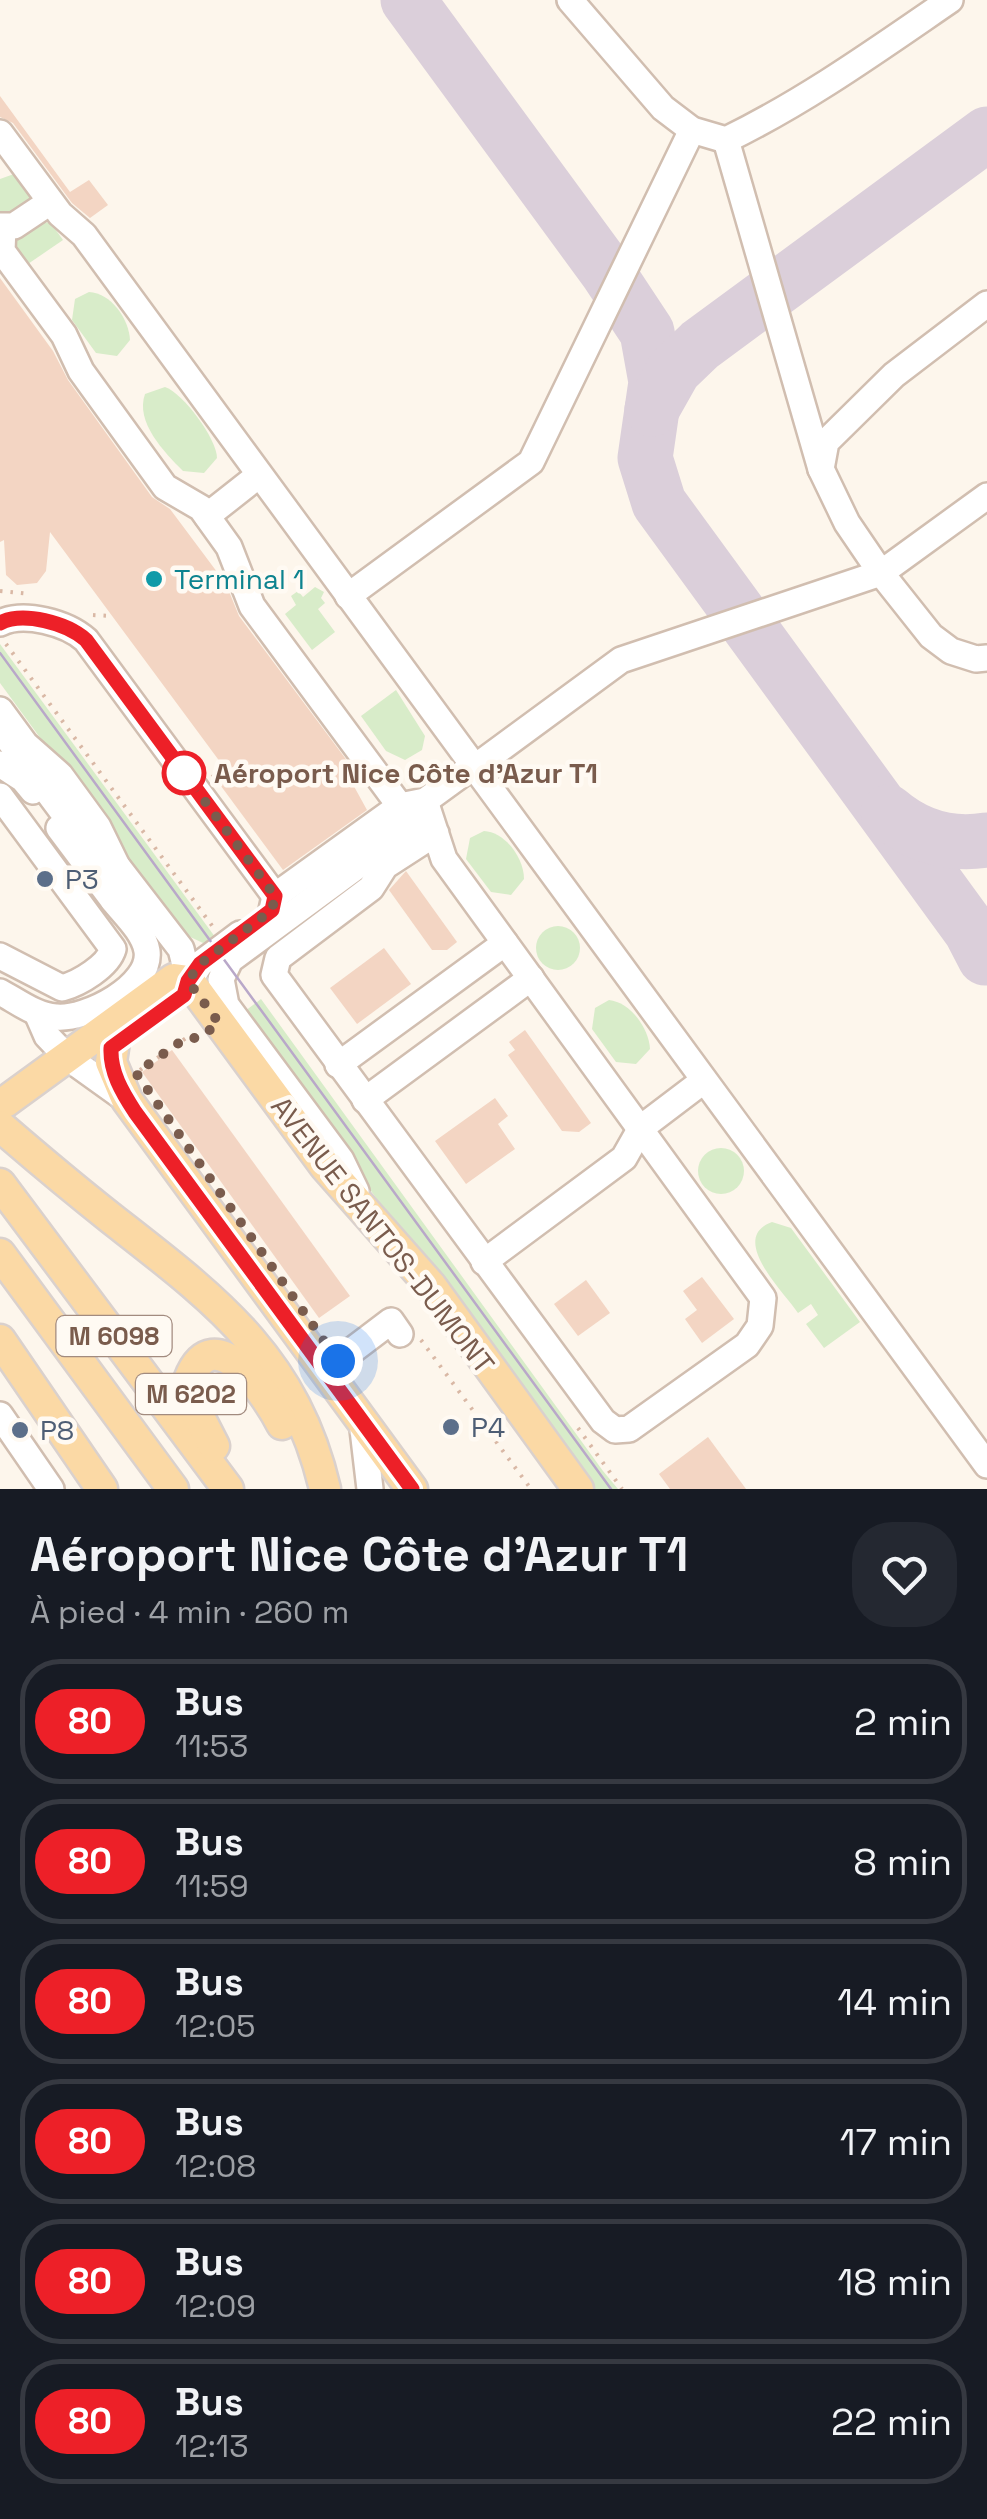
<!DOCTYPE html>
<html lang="fr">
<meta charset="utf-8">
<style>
:root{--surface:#171b24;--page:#242831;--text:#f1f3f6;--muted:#9ea1a6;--line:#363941}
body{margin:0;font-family:"Space Grotesk",sans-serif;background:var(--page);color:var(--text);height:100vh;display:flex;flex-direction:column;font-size:38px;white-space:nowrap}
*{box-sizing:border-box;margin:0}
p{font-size:32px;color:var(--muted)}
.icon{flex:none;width:55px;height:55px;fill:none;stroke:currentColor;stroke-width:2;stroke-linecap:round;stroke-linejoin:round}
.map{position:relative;height:1489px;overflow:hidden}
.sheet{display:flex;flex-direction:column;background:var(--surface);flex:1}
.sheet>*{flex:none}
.badge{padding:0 20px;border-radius:32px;font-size:35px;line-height:65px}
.you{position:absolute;width:50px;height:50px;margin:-25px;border:8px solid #fff;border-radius:50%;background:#1a73e8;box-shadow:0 0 0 15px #1a73e833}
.map>.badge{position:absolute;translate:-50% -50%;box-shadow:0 0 0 5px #fff}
.round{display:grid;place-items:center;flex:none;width:105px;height:105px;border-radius:40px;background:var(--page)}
.headline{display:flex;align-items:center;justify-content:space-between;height:170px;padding:0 30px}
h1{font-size:48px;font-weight:600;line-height:75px}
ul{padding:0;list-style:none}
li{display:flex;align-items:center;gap:30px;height:125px;margin:0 20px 15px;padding:0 10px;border:5px solid var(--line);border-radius:40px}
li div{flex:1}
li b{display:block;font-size:38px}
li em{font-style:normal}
li .badge{min-width:110px;font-weight:700;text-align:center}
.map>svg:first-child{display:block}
.green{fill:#d8ecc9}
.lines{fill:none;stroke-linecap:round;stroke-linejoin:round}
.taxiway{stroke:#dbcfda;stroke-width:55}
.building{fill:#f3d5c3}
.minor-casing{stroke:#d1beb0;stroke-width:30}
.major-casing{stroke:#dad1cd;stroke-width:35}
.path{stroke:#d9b8a5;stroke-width:4;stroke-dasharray:2.5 8;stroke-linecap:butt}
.minor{stroke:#fff;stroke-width:25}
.major{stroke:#fbd9a5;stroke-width:30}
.tram{stroke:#b9a8c9;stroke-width:2.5}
.line-casing{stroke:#fff;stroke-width:22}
.line{stroke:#ed2028;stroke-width:15}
.walk{stroke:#7a5c4d;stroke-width:10;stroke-dasharray:0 18}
.culture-dot{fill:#0f9aa8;stroke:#fffaf3;stroke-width:4}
.stop-dot{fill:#fff;stroke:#ed2028;stroke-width:5}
.service-dot{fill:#5c6f8a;stroke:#fffaf3;stroke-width:4}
.labels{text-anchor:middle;stroke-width:9;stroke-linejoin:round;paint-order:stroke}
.shield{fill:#fffaf3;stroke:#a28b7f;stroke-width:2.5}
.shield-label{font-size:25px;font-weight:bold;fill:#7a5c4d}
.culture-label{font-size:28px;fill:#0d838f;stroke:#fffaf3;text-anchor:start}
.stop-label{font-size:28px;font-weight:bold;fill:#7a5c4d;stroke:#fffaf3;text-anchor:start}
.service-label{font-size:28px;fill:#4e5e75;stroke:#fffaf3;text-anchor:start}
.street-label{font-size:28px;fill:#7a5c4d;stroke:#fffaf3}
</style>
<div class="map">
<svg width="987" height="1489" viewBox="0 0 987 1489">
<rect width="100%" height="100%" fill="#fdf6ec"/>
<g class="green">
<path d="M 14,174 L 30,196 C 26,210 14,215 0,212 L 0,179 Z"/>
<polygon points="50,222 63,240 25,266 13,243 38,224"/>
<path d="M 89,292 C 111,293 129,319 130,340 L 117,356 L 96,353 L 72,320 L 75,299 Z"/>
<path d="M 165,387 C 183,393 217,439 217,458 L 204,473 L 183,471 C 164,452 135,422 145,394 Z"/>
<polygon points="315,587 324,592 321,598 325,603 318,609 335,632 312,650 285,614 296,605 291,596 298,591 303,597"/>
<polygon points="0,644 218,941 203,943 184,934 0,683"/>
<polygon points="396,690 425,736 422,750 405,760 386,751 361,716"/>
<path d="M 484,831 C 505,832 524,858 524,879 L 511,895 L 491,892 L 466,859 L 470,838 Z"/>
<circle cx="558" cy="948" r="22"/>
<polygon points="261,999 603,1471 618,1489 590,1489 241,1014"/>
<path d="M 609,1000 C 630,1002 649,1028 650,1049 L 636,1064 L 616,1062 L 592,1029 L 595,1008 Z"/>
<circle cx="721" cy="1171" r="23"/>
<path d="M 772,1222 L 791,1228 L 860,1322 L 824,1348 L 806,1324 L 818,1315 L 811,1304 L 798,1313 C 783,1291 728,1238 772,1222 Z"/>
</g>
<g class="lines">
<g class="taxiway">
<polyline points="408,0 608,273 647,332 656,382 645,458 659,503 971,931 985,958"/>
<polyline points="652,409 674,370 700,345 987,134"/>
<path d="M 888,812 C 916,836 951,846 987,840"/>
</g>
</g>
<g class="building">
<polygon points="0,96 70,192 89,180 108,205 90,218 72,203 13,123 0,117"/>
<polygon points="0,278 53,351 68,380 152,497 170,509 226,584 239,616 351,766 345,770 367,810 283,870 218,782 229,774 50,532 46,571 37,583 17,585 6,575 4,540 0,542"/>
<polygon points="406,871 457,942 447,950 432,950 389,890"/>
<polygon points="384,948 411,984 357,1024 330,988"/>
<polygon points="525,1030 591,1123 579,1132 562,1131 508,1055 515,1050 509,1042"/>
<polygon points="172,1050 350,1296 319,1318 142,1072"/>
<polygon points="495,1098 508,1116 498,1124 515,1149 466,1184 435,1141"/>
<polygon points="702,1277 734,1319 702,1343 685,1319 697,1310 683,1291"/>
<polygon points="586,1280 610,1313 578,1336 554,1304"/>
<polygon points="708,1437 746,1489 670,1489 659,1474"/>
</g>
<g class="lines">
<defs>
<g id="minor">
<path d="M 570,0 L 663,108 L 692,130 L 726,140 C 806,101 877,50 950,0"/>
<polyline points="0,133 60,214 84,235 987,1465"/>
<polyline points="726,140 821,469 847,523 881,573 931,636 951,651 976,659 987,658"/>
<polyline points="0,226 14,226 50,202"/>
<polyline points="3,227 2,251 64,335 81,371 165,487 201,508 229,547 252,606 400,806"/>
<polyline points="821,469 826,442 894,375 987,304"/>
<polyline points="207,516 259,475"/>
<polyline points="348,596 531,462 692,130"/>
<path d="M 0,623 C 24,611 67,623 86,640 L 275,896"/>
<polyline points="0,710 25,744 60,775 98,827 117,866 181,949 189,981"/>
<path d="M 0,728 L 74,827 L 117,866 L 113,900 C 124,914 144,932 147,951 C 152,986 86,1020 56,1017 C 36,1016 17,1001 0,992"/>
<polyline points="0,764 23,779 33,791"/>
<polyline points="474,768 621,660 881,573 987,496"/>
<path d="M 0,796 L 113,949 C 108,966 80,983 62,988 L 0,956"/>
<polyline points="425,801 444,859 763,1298 760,1326 747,1345 629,1429 615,1430 603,1421 274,975 278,958 371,888 385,866 436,833"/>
<polyline points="59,828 113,900"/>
<polyline points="272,910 275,896 400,806 425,801 473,766"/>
<polyline points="189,981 200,964 240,934"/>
<polyline points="37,1013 47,1036 67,1057 127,1100"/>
<polyline points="338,1065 505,943"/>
<polyline points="365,1100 531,978"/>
<polyline points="356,1191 341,1160 226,1005 221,979 230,960 413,825 425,801"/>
<polyline points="484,1262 624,1158 641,1128 703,1081"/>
<polyline points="325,1371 391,1321 400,1334"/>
<polyline points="0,1415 51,1489"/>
<polyline points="362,1421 370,1489"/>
</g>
<g id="major">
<polyline points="189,981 325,1166 431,1286 578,1489"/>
<polyline points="117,1022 111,1062 127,1100 412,1489"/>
<polyline points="5,1102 174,979 189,981"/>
<path d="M 0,1126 C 37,1158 74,1189 112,1219 C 213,1298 294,1356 325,1489"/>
<polyline points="0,1184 228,1489"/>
<polyline points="0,1254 173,1489"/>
<polyline points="0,1340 102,1489"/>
<path d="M 214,1446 L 195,1409 L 189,1380 C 214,1313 268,1397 282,1424"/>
</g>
</defs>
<use href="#minor" class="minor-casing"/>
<use href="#major" class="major-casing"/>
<g class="path">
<polyline points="0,591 30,594"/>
<polyline points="93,615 112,616"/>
<polyline points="6,644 213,927"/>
<polyline points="212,777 224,768"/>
<polyline points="140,1070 186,1038 199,1037"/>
<polyline points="421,1340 531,1489"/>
<polyline points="578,1428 622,1489"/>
</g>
<use href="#minor" class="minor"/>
<use href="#major" class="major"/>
<polyline class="tram" points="0,653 611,1489"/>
</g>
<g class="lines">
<defs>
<path id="line" d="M 0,623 C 23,611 67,623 86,640 L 275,896 L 272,910 L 200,964 L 188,981 L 184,995 L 111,1048 C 110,1072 122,1092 135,1112 L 412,1489"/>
</defs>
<use href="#line" class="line-casing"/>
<use href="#line" class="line"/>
<polyline class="walk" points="184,773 275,896 272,910 200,964 188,981 219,1023 199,1038 186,1038 136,1073 338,1361"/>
</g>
<circle class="culture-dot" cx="154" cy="579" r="10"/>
<circle class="stop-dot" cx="184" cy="773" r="20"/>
<g class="service-dot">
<circle cx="45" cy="879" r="10"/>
<circle cx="451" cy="1427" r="10"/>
<circle cx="20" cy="1430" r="10"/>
</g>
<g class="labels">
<g class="shield">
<rect x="56.5" y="1316" width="115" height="40" rx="8"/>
<rect x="136" y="1374" width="110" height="40" rx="8"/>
</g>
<g class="shield-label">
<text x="114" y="1345">M 6098</text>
<text x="191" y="1403">M 6202</text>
</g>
<g class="culture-label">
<text x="174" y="589">Terminal 1</text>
</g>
<g class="stop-label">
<text x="214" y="783">Aéroport Nice Côte d’Azur T1</text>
</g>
<g class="service-label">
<text x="65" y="889">P3</text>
<text x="471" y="1437">P4</text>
<text x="40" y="1440">P8</text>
</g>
<g class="street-label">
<text transform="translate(383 1235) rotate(52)" y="10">AVENUE SANTOS-DUMONT</text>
</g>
</g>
</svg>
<div class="you" style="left:338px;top:1361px"></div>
</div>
<section class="sheet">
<div class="headline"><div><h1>Aéroport Nice Côte d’Azur T1</h1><p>À pied · 4 min · 260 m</p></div><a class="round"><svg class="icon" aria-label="heart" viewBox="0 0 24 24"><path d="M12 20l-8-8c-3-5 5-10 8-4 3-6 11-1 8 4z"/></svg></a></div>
<ul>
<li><span class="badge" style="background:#ed2028;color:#fff">80</span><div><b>Bus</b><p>11:53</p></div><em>2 min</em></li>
<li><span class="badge" style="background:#ed2028;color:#fff">80</span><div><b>Bus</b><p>11:59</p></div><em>8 min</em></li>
<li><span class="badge" style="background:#ed2028;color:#fff">80</span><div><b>Bus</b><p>12:05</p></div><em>14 min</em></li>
<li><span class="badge" style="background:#ed2028;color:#fff">80</span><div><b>Bus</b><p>12:08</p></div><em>17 min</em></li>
<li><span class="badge" style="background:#ed2028;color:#fff">80</span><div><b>Bus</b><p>12:09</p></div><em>18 min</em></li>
<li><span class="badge" style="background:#ed2028;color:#fff">80</span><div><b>Bus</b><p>12:13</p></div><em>22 min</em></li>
</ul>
</section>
